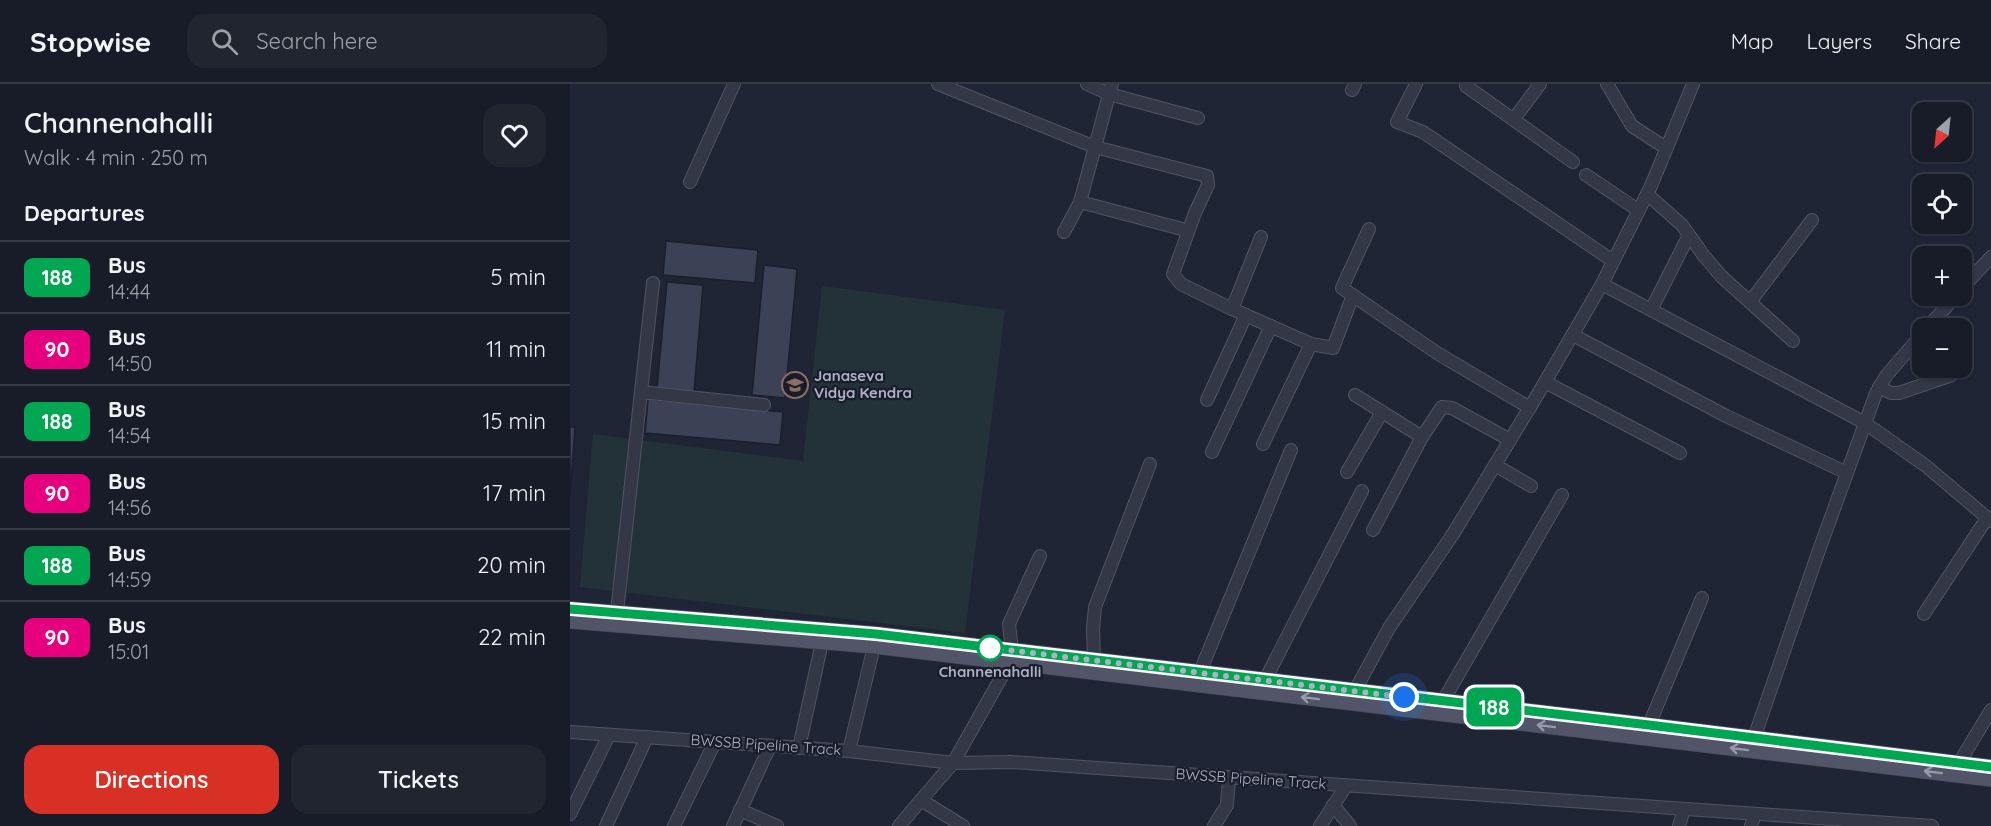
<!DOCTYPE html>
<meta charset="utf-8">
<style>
:root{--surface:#181c28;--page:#212530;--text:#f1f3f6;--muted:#9fa1a8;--line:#363a45;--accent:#d93025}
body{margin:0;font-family:Quicksand,sans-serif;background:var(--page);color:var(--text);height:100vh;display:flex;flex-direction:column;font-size:22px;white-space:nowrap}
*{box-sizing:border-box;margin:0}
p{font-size:20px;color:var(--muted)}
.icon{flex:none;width:33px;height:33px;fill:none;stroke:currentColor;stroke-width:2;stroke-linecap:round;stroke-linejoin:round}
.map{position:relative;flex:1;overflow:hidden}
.panel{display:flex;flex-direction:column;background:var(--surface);width:570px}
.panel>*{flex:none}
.badge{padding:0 12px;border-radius:9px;font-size:21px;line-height:39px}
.needle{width:39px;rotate:207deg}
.buttons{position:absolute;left:1342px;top:18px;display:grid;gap:12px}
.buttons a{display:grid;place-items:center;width:60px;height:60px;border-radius:12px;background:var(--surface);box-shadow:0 2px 4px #0004,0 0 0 2px var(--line);font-size:30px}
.you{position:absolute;width:30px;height:30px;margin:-15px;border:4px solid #fff;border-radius:50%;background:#1a73e8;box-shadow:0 0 0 9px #1a73e833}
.map>.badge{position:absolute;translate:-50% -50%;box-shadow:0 0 0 3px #fff}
h2{padding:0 24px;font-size:22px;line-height:54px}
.round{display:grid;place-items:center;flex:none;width:63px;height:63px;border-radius:18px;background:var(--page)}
.summary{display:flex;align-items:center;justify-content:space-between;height:102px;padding:0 24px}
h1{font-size:28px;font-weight:600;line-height:45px}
.primary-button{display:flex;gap:12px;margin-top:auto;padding:12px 24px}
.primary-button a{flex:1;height:69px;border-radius:18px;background:var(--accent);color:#fff;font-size:24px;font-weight:600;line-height:69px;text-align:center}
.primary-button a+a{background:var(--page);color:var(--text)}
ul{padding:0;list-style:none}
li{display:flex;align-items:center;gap:18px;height:72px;padding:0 24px;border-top:2px solid var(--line)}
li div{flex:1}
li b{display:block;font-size:22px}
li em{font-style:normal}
li .badge{min-width:66px;font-weight:700;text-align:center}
header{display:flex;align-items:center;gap:36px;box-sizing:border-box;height:84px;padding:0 30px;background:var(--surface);border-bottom:2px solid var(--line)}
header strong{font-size:28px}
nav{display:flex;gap:33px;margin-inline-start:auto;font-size:21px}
.search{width:420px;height:54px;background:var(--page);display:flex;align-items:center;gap:15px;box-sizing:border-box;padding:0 21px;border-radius:18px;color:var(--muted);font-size:22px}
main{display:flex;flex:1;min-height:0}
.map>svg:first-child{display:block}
.green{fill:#233238}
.building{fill:#3c4256;stroke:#1b1e2d;stroke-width:1.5}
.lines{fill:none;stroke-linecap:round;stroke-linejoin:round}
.minor-casing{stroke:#515464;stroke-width:14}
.major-casing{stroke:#3d4050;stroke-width:16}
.minor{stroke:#333746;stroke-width:12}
.major{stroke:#515567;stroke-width:15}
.oneway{stroke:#969aac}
.line-casing{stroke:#fff;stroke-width:14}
.line{stroke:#00a651;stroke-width:9}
.walk{stroke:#adb1c3;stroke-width:6;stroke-dasharray:0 10.8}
.stop-dot{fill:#fff;stroke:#00a651;stroke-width:3}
.labels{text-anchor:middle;stroke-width:4.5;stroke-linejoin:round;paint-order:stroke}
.poi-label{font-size:15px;font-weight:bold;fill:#adb1c3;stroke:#191c2b;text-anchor:start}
.stop-label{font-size:15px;font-weight:bold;fill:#adb1c3;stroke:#191c2b}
.street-label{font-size:15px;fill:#adb1c3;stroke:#191c2b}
</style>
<header>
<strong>Stopwise</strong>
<div class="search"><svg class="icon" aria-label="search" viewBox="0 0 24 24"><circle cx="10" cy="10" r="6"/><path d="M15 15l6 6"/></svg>Search here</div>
<nav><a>Map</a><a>Layers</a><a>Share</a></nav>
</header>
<main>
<section class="panel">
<div class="summary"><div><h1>Channenahalli</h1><p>Walk · 4 min · 250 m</p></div><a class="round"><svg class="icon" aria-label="heart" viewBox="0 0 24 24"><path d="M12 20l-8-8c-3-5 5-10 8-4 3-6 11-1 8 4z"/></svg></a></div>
<h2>Departures</h2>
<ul>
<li><span class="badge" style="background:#00a651;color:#fff">188</span><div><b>Bus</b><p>14:44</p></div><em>5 min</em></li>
<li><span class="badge" style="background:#e6007e;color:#fff">90</span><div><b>Bus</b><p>14:50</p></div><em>11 min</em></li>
<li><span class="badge" style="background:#00a651;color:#fff">188</span><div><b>Bus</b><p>14:54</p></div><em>15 min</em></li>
<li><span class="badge" style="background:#e6007e;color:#fff">90</span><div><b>Bus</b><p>14:56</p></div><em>17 min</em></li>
<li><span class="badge" style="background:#00a651;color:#fff">188</span><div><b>Bus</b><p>14:59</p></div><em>20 min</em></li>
<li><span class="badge" style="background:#e6007e;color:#fff">90</span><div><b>Bus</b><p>15:01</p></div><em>22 min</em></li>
</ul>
<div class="primary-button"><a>Directions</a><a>Tickets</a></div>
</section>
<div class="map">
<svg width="1421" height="742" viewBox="0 0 1421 742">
<rect width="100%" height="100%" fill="#202536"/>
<polygon class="green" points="252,202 435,226 395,549 10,503 23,350 233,377"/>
<g class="building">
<polygon points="96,157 188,166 185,199 93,191"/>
<polygon points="194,181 227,185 215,314 182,311"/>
<polygon points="97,198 133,201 124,308 87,304"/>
<polygon points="78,315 213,328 210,361 75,349"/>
<polygon points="0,343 5,343 0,414"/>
</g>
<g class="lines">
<defs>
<g id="minor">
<polyline points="368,0 525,63 637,92 638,101 625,129 603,190 611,200 662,225 741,260 763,264 783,211"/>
<polyline points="517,0 539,10 628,34"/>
<polyline points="846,0 827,38 853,48 1043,177"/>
<polyline points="1037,0 1062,42 1096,64"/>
<polyline points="896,2 1003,78"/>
<polyline points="782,6 785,0"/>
<polyline points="944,35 970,0"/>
<polyline points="1016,91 1068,126"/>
<polyline points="120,98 164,0"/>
<polyline points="1077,110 1112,141 1134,172 1152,193 1223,257"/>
<polyline points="510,118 612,145"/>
<polyline points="799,145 772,204 867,269 960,324"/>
<polyline points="494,148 510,118 542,0"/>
<polyline points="83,199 71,308 194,321"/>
<polyline points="1032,200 1295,339 1356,382 1421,437"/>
<polyline points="1392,204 1421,173"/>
<polyline points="1180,218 1242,136"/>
<polyline points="662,225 691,153"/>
<polyline points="1081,226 1119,151"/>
<polyline points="1357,244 1386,212"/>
<polyline points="1003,251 1156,332 1277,389"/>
<polyline points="975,298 1110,369"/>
<polyline points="1309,303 1321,309 1329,309 1382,291"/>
<polyline points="785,311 852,353 872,323 882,324 940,356"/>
<polyline points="637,316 676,231"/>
<polyline points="693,360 741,260"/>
<polyline points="642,368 701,242"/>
<polyline points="925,381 961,402"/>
<polyline points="777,388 812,328"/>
<polyline points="803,446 852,353"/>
<polyline points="47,528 71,308"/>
<polyline points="1354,530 1417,434"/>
<polyline points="524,576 523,545 525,523 580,380"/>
<polyline points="630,588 721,366"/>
<polyline points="695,596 792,407"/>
<polyline points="782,612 819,544 883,450 968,310 1032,200 1081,102 1123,0"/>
<polyline points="873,617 992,411"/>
<polyline points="1079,641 1132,514"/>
<polyline points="0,648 279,667 383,679 441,678 1362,742"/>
<polyline points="1184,654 1248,469 1306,309 1316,292 1353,249"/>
<polyline points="229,664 252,558"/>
<polyline points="279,667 304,562"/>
<polyline points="1389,679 1421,626"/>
<polyline points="351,716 383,679 440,578 442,566 439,540 470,472"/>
<polyline points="763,721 780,742"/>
<polyline points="170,726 207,742"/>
<polyline points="0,730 39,651"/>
<polyline points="36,742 77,653"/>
<polyline points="104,742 145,658"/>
<polyline points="163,742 200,662"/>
<polyline points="329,742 351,716 393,742"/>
<polyline points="644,742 657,721 659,694"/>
<polyline points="750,742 776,702"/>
<polyline points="1109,742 1114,725"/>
<polyline points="1181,742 1185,730"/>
</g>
<g id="major">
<polyline points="0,525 306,550 1079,641 1421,683"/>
<polyline points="0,537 304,562 1421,695"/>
</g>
</defs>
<use href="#minor" class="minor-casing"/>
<use href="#major" class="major-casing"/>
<use href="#minor" class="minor"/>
<use href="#major" class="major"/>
</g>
<defs><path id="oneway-shaft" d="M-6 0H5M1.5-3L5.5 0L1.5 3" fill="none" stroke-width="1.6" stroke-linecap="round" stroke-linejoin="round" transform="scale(1.5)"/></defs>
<g class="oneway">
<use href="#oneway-shaft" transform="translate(740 614) rotate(-173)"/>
<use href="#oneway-shaft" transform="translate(976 642) rotate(-173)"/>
<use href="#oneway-shaft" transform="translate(1169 665) rotate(-173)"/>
<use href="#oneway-shaft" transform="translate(1363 688) rotate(-173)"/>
</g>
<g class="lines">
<defs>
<polyline id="line" points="0,525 306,550 1079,641 1421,683"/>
</defs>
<use href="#line" class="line-casing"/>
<use href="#line" class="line"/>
<polyline class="walk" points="420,564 834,613"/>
</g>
<defs>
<symbol id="school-ring" viewBox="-11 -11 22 22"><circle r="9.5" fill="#191c2b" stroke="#8d6e63" stroke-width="1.5"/><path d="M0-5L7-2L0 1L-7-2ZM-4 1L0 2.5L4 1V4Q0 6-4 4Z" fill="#8d6e63"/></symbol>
</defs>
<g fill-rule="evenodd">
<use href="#school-ring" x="210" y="286" width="30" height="30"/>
</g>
<circle class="stop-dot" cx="420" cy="564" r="12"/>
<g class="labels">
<g class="poi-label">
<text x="244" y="297">Janaseva<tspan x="244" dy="17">Vidya Kendra</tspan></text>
</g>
<g class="stop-label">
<text x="420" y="593">Channenahalli</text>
</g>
<g class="street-label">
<text transform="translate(196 661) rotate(4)" y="5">BWSSB Pipeline Track</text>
<text transform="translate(681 695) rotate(4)" y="5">BWSSB Pipeline Track</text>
</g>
</g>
</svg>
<div class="buttons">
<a><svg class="needle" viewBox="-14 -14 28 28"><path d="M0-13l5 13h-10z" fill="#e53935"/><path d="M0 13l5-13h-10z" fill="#9fa1a8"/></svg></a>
<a><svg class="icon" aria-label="locate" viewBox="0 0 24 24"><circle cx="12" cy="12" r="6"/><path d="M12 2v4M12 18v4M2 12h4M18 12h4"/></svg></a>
<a>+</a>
<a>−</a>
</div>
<div class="you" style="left:834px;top:613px"></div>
<b class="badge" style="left:924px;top:623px;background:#00a651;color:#fff">188</b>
</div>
</main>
